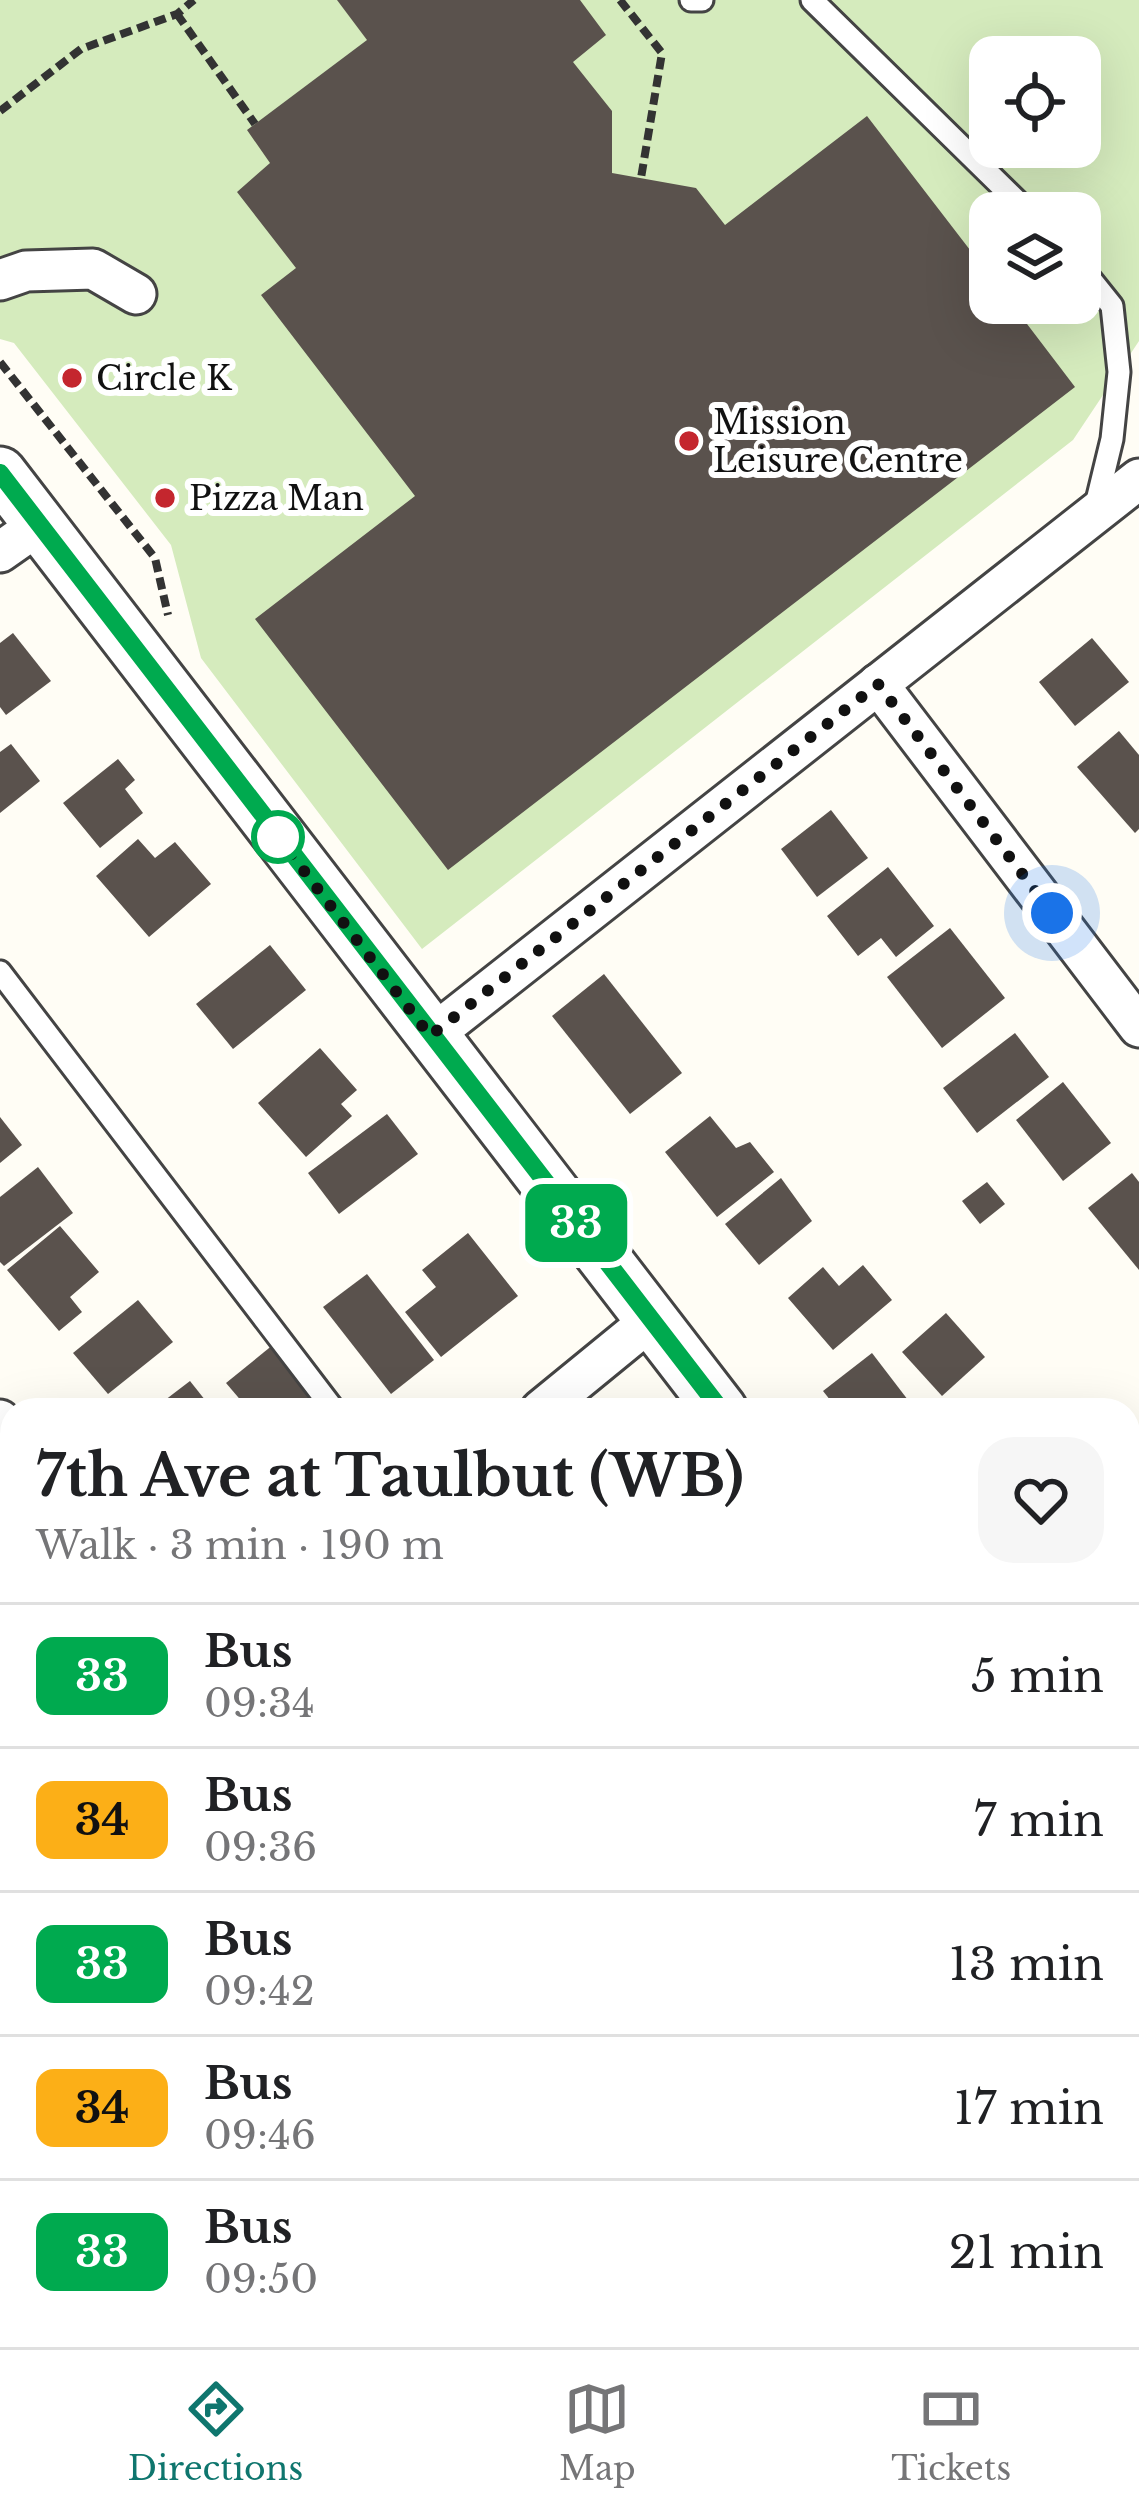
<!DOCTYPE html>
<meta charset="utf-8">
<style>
:root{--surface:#fff;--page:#f6f6f6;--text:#202124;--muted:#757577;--line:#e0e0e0;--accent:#0f766e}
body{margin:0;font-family:"Libre Baskerville",serif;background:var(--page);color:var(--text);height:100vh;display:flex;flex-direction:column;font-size:45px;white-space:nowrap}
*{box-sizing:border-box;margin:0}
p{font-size:39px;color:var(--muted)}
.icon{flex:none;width:66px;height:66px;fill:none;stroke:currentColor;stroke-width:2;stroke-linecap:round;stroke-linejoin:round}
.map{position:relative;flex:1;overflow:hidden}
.details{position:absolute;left:0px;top:1398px;width:1140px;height:951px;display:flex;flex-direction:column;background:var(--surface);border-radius:36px 36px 0 0;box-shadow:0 12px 48px #0002}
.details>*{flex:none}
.badge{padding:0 24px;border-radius:18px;font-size:42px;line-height:78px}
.tools{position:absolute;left:969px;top:36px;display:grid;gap:24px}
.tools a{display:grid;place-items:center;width:132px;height:132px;border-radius:24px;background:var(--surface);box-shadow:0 12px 48px #0002;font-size:60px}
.you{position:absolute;width:60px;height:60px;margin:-30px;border:9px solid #fff;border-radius:50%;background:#1a73e8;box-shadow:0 0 0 18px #1a73e833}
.map>.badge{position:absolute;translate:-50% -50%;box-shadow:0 0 0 6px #fff}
.round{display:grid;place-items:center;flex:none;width:126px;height:126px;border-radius:36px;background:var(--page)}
.summary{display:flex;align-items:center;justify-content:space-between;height:204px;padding:0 36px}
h1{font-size:57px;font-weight:700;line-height:90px}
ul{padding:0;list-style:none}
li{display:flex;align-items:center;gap:36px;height:144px;padding:0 36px;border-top:3px solid var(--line)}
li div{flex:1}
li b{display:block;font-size:45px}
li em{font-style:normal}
li .badge{min-width:132px;font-weight:700;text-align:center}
.tab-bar{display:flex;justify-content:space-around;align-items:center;height:168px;border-top:3px solid var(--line);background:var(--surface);font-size:33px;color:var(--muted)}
.tab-bar a{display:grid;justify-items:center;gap:6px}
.tab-bar .selected{color:var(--accent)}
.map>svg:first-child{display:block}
.green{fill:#d5ebbd;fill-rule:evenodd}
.forest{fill:#b9dc9c}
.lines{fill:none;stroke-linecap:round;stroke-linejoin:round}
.stream{stroke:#3f96cf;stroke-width:12}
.building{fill:#5a524d}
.service-casing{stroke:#444;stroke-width:27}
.minor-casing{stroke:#444;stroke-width:45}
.tertiary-casing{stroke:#444;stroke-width:57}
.path{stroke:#333;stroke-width:8;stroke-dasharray:12 6;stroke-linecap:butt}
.service{stroke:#fff;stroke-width:21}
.minor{stroke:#fff;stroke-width:39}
.tertiary{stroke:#fff;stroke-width:51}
.line-casing{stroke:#fff;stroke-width:27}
.line{stroke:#00aa4f;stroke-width:18}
.walk{stroke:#111;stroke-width:12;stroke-dasharray:0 21.6}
.poi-dot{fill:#c4262e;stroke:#fff;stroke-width:4.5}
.stop-dot{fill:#fff;stroke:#00aa4f;stroke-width:6}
.labels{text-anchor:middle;stroke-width:12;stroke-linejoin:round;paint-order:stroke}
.poi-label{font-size:33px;fill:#111;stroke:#fff;text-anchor:start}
</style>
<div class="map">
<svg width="1139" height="2347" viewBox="0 0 1139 2347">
<rect width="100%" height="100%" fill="#fffdf5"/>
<path class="green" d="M 0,0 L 1139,0 L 1139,341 L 1073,440 L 422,949 L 201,658 L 171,545 L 14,343 L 0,339 ZM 990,57 L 1080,57 L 1080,147 L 990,147 ZM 990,213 L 1080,213 L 1080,303 L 990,303 Z"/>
<g class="forest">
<polygon points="1139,1586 1139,1824 1128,1811 1128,1595"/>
<polygon points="1128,2068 1139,2071 1139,2347 896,2347 900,2337 1128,2337"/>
</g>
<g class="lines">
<polyline class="stream" points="1067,2347 1068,2337"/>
</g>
<g class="building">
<polygon points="337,0 580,0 606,35 573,62 612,111 612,173 696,188 725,225 867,116 990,276 990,303 1011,303 1075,387 448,870 255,619 415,496 261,295 296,268 237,192 270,163 247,130 367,40"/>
<polygon points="13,633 51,681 6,715 0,707 0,643"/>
<polygon points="1092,638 1129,682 1075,726 1039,682"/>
<polygon points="1119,731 1139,755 1139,829 1135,833 1077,767"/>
<polygon points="11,744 40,781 0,813 0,752"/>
<polygon points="118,759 135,780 125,789 143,813 100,848 63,803"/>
<polygon points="831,810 868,858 817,897 781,849"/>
<polygon points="138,839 155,858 175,842 211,884 149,937 96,876"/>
<polygon points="888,867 934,926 896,957 881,938 858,956 827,916"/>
<polygon points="950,928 1005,998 942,1048 887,977"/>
<polygon points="270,945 306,990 233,1049 196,1004"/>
<polygon points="604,974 682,1073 630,1114 552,1016"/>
<polygon points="1015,1033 1049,1077 977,1133 943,1088"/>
<polygon points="320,1048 357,1090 341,1104 352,1116 306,1157 258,1103"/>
<polygon points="1063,1082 1111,1143 1063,1181 1016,1120"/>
<polygon points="387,1114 418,1154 339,1214 308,1173"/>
<polygon points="710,1116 736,1148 750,1142 774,1172 717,1217 665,1152"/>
<polygon points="0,1117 22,1145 0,1163"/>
<polygon points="38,1167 73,1213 4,1266 0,1262 0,1197"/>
<polygon points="1132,1173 1139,1182 1139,1270 1088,1208"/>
<polygon points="781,1178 812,1221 759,1265 725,1224"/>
<polygon points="987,1182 1005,1204 980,1224 962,1201"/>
<polygon points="60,1226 99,1272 70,1297 82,1312 59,1331 7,1270"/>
<polygon points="468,1233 518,1296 441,1357 405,1312 436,1287 422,1270"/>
<polygon points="863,1265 892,1300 833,1350 788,1298 823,1267 839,1286"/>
<polygon points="367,1274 434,1360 391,1394 323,1307"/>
<polygon points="138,1300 173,1342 108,1394 73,1353"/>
<polygon points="946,1313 985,1357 942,1396 902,1352"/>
<polygon points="274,1344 329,1410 249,1410 226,1383"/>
<polygon points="872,1353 908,1400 894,1410 838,1410 823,1391"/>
<polygon points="190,1381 213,1410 152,1410"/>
<polygon points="12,1551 12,1654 0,1639 0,1560"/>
<polygon points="0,1956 12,1969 12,1993 0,2003"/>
<polygon points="79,2337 135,2337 121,2347 87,2347"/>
<polygon points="156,2337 207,2337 215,2347 142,2347"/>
<polygon points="477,2337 555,2337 543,2347 486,2347"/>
</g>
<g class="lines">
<defs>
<g id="service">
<polyline points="691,0 702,0"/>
<polyline points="812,0 1029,213"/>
<polyline points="1080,266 1112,306 1119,372 1112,439 1095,509"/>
<polyline points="0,972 334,1410"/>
<polyline points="0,1884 12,1900"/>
<polyline points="325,2337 332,2347"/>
<polyline points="816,2337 823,2347"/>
<polyline points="864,2347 867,2337"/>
</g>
<g id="minor">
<polyline points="0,280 26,271 93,269 136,294"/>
<polyline points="0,552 40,524"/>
<polyline points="878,684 1139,1027"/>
<polyline points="430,1037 1139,479"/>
<polyline points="541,1410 651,1320"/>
<polyline points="0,1420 12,1436"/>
<polyline points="0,1804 12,1795"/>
</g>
<g id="tertiary">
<polyline points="0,473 721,1410"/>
<polyline points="1128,1939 1139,1953"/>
</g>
</defs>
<use href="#service" class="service-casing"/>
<use href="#minor" class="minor-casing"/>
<use href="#tertiary" class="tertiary-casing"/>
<g class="path">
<polyline points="620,0 662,53 641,178"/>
<polyline points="177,14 255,124"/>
<polyline points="0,111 81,49 177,14 194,0"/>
<polyline points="0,362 155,558 168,615"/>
<polyline points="1128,1876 1139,1890"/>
<polyline points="678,2347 691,2337"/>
</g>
<use href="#service" class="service"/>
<use href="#minor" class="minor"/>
<use href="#tertiary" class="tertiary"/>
</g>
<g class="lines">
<defs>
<polyline id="line" points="0,473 721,1410"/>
</defs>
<use href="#line" class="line-casing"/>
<use href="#line" class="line"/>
<polyline class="walk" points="278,837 430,1036 878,684 1052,913"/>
</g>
<g class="poi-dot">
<circle cx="72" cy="378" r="12"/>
<circle cx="689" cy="441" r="12"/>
<circle cx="165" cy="498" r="12"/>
</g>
<circle class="stop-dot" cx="278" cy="837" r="24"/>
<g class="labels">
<g class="poi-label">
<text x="96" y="390">Circle K</text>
<text x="713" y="434">Mission<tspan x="713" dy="38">Leisure Centre</tspan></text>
<text x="189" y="510">Pizza Man</text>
</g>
</g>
</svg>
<div class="tools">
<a><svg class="icon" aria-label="locate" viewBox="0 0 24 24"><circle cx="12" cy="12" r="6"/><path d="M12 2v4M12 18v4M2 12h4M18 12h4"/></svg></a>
<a><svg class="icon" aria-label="layers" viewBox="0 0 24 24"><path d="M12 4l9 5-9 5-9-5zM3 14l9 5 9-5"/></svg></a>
</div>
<div class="you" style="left:1052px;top:913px"></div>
<b class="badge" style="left:576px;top:1223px;background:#00aa4f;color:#fff">33</b>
<section class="details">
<div class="summary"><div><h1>7th Ave at Taulbut (WB)</h1><p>Walk · 3 min · 190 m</p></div><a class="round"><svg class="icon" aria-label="heart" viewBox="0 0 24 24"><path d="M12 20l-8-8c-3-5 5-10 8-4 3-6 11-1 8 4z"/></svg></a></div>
<ul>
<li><span class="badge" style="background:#00aa4f;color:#fff">33</span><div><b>Bus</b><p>09:34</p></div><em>5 min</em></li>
<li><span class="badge" style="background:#fcaf17;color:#111">34</span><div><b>Bus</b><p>09:36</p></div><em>7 min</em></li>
<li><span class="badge" style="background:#00aa4f;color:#fff">33</span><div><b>Bus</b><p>09:42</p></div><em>13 min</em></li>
<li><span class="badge" style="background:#fcaf17;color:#111">34</span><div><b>Bus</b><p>09:46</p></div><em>17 min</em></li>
<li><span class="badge" style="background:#00aa4f;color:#fff">33</span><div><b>Bus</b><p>09:50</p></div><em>21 min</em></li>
</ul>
</section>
</div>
<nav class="tab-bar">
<a class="selected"><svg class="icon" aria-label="directions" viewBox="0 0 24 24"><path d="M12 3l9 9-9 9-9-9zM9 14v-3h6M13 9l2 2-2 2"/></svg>Directions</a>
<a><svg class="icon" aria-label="map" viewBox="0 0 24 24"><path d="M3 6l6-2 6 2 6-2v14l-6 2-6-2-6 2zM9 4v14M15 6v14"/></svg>Map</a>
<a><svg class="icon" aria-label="tickets" viewBox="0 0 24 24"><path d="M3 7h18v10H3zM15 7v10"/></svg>Tickets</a>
</nav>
